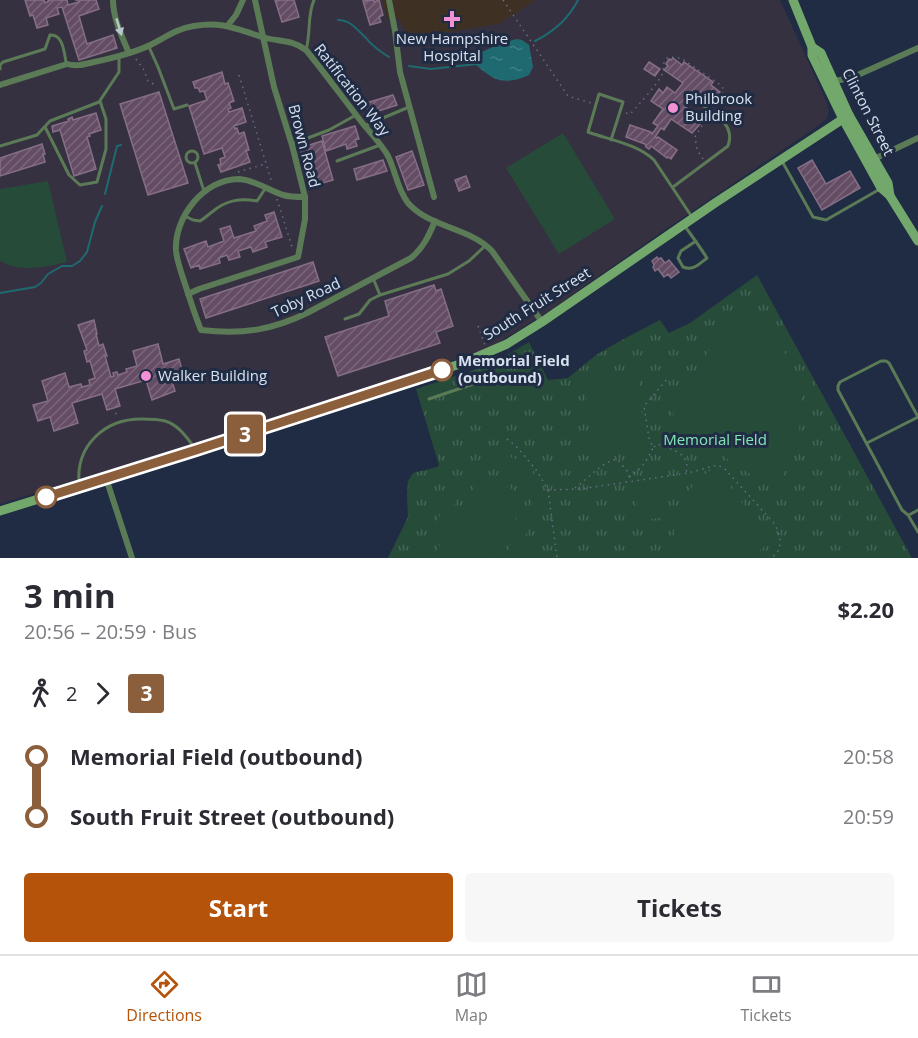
<!DOCTYPE html>
<meta charset="utf-8">
<style>
:root{--surface:#fff;--page:#f7f7f7;--text:#2b2b33;--muted:#7c7c81;--line:#e1e1e2;--accent:#b45309}
body{margin:0;font-family:"Open Sans",sans-serif;background:var(--page);color:var(--text);height:100vh;display:flex;flex-direction:column;font-size:22px;white-space:nowrap}
*{box-sizing:border-box;margin:0}
p{font-size:20px;color:var(--muted)}
.icon{flex:none;width:33px;height:33px;fill:none;stroke:currentColor;stroke-width:2;stroke-linecap:round;stroke-linejoin:round}
.map{position:relative;height:558px;overflow:hidden}
.side{display:flex;flex-direction:column;background:var(--surface);flex:1}
.side>*{flex:none}
.badge{padding:0 12px;border-radius:4px;font-size:21px;line-height:39px}
.map>.badge{position:absolute;translate:-50% -50%;box-shadow:0 0 0 3px #fff}
.legs{display:flex;align-items:center;gap:9px;height:66px;padding:0 24px;font-size:20px}
.legs p{margin-inline-start:auto}
.head{display:flex;align-items:center;justify-content:space-between;height:102px;padding:0 24px}
h1{font-size:33px;font-weight:700;line-height:45px}
.cta{display:flex;gap:12px;margin-top:auto;padding:12px 24px}
.cta a{flex:1;height:69px;border-radius:6px;background:var(--accent);color:#fff;font-size:24px;font-weight:700;line-height:69px;text-align:center}
.cta a+a{background:var(--page);color:var(--text)}
ul{padding:0 24px;list-style:none}
li{display:flex;align-items:center;gap:21px;height:60px;font-size:22px}
li i{display:grid;place-items:center;width:9px;height:100%;margin:0 8px;background:currentColor}
li i::after{content:'';width:15px;height:15px;margin:-8px;border:4px solid;border-radius:50%;background:var(--surface)}
li p{margin-inline-start:auto}
li:first-child i{background:linear-gradient(#0000 50%,currentColor 0)}
li:last-child i{background:linear-gradient(currentColor 50%,#0000 0)}
.dock{display:flex;justify-content:space-around;align-items:center;height:84px;border-top:2px solid var(--line);background:var(--surface);font-size:16px;color:var(--muted)}
.dock a{display:grid;justify-items:center;gap:3px}
.dock .on{color:var(--accent)}
.map>svg:first-child{display:block}
.commercial{fill:#363141}
.medical{fill:#3e3123}
.grass{fill:url(#grass-tufts)}
.pitch{fill:#264b39}
.water{fill:url(#water-ripples)}
.lines{fill:none;stroke-linecap:round;stroke-linejoin:round}
.stream{stroke:#1f6a71;stroke-width:2}
.building{fill:url(#building-hatch);stroke:#866e86;stroke-width:1.5}
.path{stroke:#646f84;stroke-width:1.5;stroke-dasharray:1.5 4.5;stroke-linecap:butt}
.lane{stroke:#5b7b56;stroke-width:3}
.street{stroke:#5b7b56;stroke-width:6}
.secondary{stroke:#73a86d;stroke-width:9}
.oneway{fill:#b9c8ca}
.line-1-casing{stroke:#fff;stroke-width:14}
.line-1{stroke:#8b5e3c;stroke-width:9}
.poi-dot{fill:#f391d5;stroke:#202c44;stroke-width:2}
.stop-1-dot{fill:#fff;stroke:#8b5e3c;stroke-width:3}
.labels{text-anchor:middle;stroke-width:6;stroke-linejoin:round;paint-order:stroke}
.poi-label{font-size:15px;fill:#d8e1f0;stroke:#202c44;text-anchor:start}
.street-label{font-size:15px;fill:#d8e1f0;stroke:#202c44}
.stop-label{font-size:15px;font-weight:bold;fill:#d8e1f0;stroke:#202c44;text-anchor:start}
.park-label{font-size:15px;fill:#81e6b5;stroke:#202c44}
</style>
<div class="map">
<svg width="918" height="558" viewBox="0 0 918 558">
<defs>
<pattern id="grass-tufts" width="24" height="20" patternUnits="userSpaceOnUse" patternTransform="scale(1.5)"><rect width="24" height="20" fill="#264b39"/><path d="M3 7l-1-3M5 7V3M7 7l1-3M15 17l-1-3M17 17v-4M19 17l1-3" fill="none" stroke="#456556"/></pattern>
<pattern id="water-ripples" width="26" height="14" patternUnits="userSpaceOnUse" patternTransform="scale(1.5)"><rect width="26" height="14" fill="#1f6a71"/><path d="M2 4q2-2 4 0t4 0M15 11q2-2 4 0t4 0" fill="none" stroke="#3f7f86"/></pattern>
<pattern id="building-hatch" width="6" height="6" patternUnits="userSpaceOnUse" patternTransform="scale(1.5)"><rect width="6" height="6" fill="#644d64"/><path d="M-1 1l2-2M0 6l6-6M5 7l2-2" fill="none" stroke="#79667a"/></pattern>
</defs>
<rect width="100%" height="100%" fill="#202c44"/>
<polygon class="commercial" points="0,0 780,0 827,103 829,111 827,118 815,128 663,231 549,311 498,343 482,351 267,421 0,504"/>
<polygon class="medical" points="382,0 536,0 499,24 410,38 398,18 388,20"/>
<polygon class="grass" points="757,275 912,558 388,558 408,517 407,496 408,481 413,473 437,467 439,465 416,389 492,364 529,342 548,380 568,378 596,355 620,341 660,320 669,333 690,323"/>
<g class="pitch">
<polygon points="563,133 615,219 559,254 506,168"/>
<path d="M 48,181 L 67,262 C 45,267 21,273 0,261 L 0,189 Z"/>
<polygon points="739,307 772,334 790,361 801,389 801,415 797,447 788,467 772,488 677,426 671,406"/>
<polygon points="637,370 646,450 593,456 584,375"/>
<path d="M 498,455 C 511,456 523,460 531,471 C 554,499 526,533 511,558 L 503,558 C 512,543 531,517 533,501 C 537,470 499,450 476,471 C 468,478 463,489 458,498 C 446,518 435,538 423,558 L 415,558 L 466,470 C 475,461 485,456 498,455 Z"/>
<path d="M 715,467 L 771,542 L 748,558 L 676,558 C 674,552 674,546 674,539 C 673,505 689,486 715,467 Z"/>
<polygon points="483,472 527,498 493,558 432,558"/>
<polygon points="663,483 668,517 639,520 635,486"/>
</g>
<path class="water" d="M 517,39 L 522,40 L 529,45 L 533,67 L 529,75 C 504,86 494,81 475,64 L 480,60 L 482,52 L 501,43 Z"/>
<g class="lines">
<g class="stream">
<path d="M 338,20 C 351,20 357,30 366,38 C 372,46 381,52 389,57"/>
<path d="M 535,41 C 553,32 569,18 578,0"/>
<polyline points="409,66 431,69 477,64"/>
<polyline points="105,194 117,146 121,145"/>
<polyline points="0,293 35,287 41,283 48,274 62,266 72,266 80,261 87,252 95,222 102,206"/>
</g>
</g>
<g class="building">
<polygon points="25,0 44,0 45,3 49,1 48,0 67,0 68,5 79,2 78,0 75,0 96,0 99,9 79,16 87,44 113,35 117,48 79,60 62,7 57,8 59,14 46,18 48,25 37,28 33,15 30,16"/>
<polygon points="275,0 294,0 299,17 282,22"/>
<polygon points="374,0 374,2 379,0 383,15 379,17 381,22 370,25 363,1"/>
<polygon points="673,58 682,65 684,62 713,82 711,85 720,92 718,94 720,95 716,100 715,99 711,104 694,92 684,106 702,119 699,123 700,124 692,133 671,119 664,130 661,128 655,137 657,138 658,137 677,150 671,159 668,157 667,158 651,146 649,149 646,147 645,144 626,137 630,125 651,132 652,134 658,126 653,123 663,109 651,101 659,89 663,93 667,87 675,93 683,83 664,70 668,66 666,64 669,59 671,60"/>
<polygon points="649,62 660,69 655,76 644,69"/>
<polygon points="222,72 225,84 228,83 234,101 229,103 231,108 228,109 229,112 242,108 246,122 234,126 235,129 237,128 239,134 244,132 249,150 246,151 250,162 221,172 218,165 221,164 220,159 225,157 222,148 204,154 189,106 207,100 204,91 200,92 198,88 195,88 193,82"/>
<polygon points="159,92 188,183 148,195 120,104"/>
<polygon points="393,95 397,105 369,114 366,103"/>
<polygon points="96,113 101,130 89,134 90,136 87,137 96,169 74,176 60,130 53,132 52,126 69,121 68,119 72,117 73,120"/>
<polygon points="355,126 359,139 355,140 357,146 347,149 346,144 326,151 322,136"/>
<polygon points="322,141 333,180 319,184 311,155 302,157 300,148"/>
<polygon points="42,144 45,154 43,154 45,162 0,176 0,158"/>
<polygon points="412,151 424,185 408,190 396,157"/>
<polygon points="383,160 387,171 357,180 354,169"/>
<polygon points="812,160 826,184 850,171 860,188 822,210 798,168"/>
<polygon points="466,176 470,187 459,191 455,180"/>
<polygon points="274,212 282,237 265,242 267,247 253,252 251,247 238,251 240,257 229,260 227,255 219,258 220,263 200,269 199,265 191,268 184,249 206,241 208,247 224,241 220,229 230,226 234,238 256,231 254,226 267,221 265,215"/>
<polygon points="657,257 658,259 661,258 665,263 669,260 679,272 671,278 668,274 664,277 658,269 655,271 653,267 654,265 652,261"/>
<polygon points="313,262 319,281 206,318 200,299"/>
<polygon points="434,285 436,291 441,289 453,326 436,332 440,343 338,376 325,337 389,316 385,301"/>
<polygon points="94,320 97,334 96,334 99,346 103,344 107,356 105,356 111,377 114,376 113,373 117,372 118,375 127,372 126,369 137,366 133,351 158,344 163,364 179,359 183,374 171,378 175,391 152,400 146,380 115,389 120,406 107,410 102,394 72,403 78,423 54,431 50,417 38,421 33,405 48,401 42,381 65,373 69,387 81,384 82,387 90,385 89,380 95,378 90,361 87,362 84,351 87,350 78,325"/>
</g>
<g class="lines">
<g class="path">
<polyline points="503,0 568,96 591,103"/>
<polyline points="136,59 144,70 148,81 157,86"/>
<polyline points="239,75 272,183"/>
<path d="M 626,113 L 630,114 L 632,112 C 639,104 659,83 662,74 C 665,66 661,64 668,57 L 681,58 L 722,86 L 724,91 L 714,107"/>
<polyline points="703,159 697,150 695,137 708,116"/>
<polyline points="238,172 265,164"/>
<polyline points="277,199 292,247"/>
<polyline points="478,326 485,345"/>
<polyline points="114,407 117,418"/>
<polyline points="507,439 518,448 537,471 548,490 557,558"/>
<path d="M 654,447 L 657,444 C 673,450 691,453 686,473"/>
<path d="M 629,477 C 642,469 647,460 653,448 L 649,438 L 644,406 L 668,378"/>
<path d="M 575,488 C 589,478 600,463 617,459 L 627,471 L 631,481"/>
<path d="M 548,490 L 580,489 L 688,473 L 717,465 L 724,468 L 773,522 C 778,530 783,541 778,551 C 777,554 773,556 771,558"/>
</g>
<g class="lane">
<polyline points="149,47 158,67 174,109 187,105"/>
<path d="M 306,50 C 311,33 307,15 314,0"/>
<path d="M 0,69 L 0,65 L 3,62 L 45,49 L 50,35 C 63,34 64,52 66,62"/>
<polyline points="364,126 409,107"/>
<polyline points="45,127 69,175 80,185 97,182 106,149 106,119 100,101"/>
<path d="M 611,140 L 623,102 L 599,94 L 588,132 C 610,140 637,144 654,160 L 692,217"/>
<polyline points="292,144 329,130 356,115"/>
<polyline points="0,146 37,135 50,121 99,102 119,72 119,57"/>
<circle cx="192" cy="157" r="6"/>
<polyline points="337,161 380,145"/>
<polyline points="782,161 813,217 826,220 880,189"/>
<polyline points="195,163 204,191"/>
<path d="M 673,187 L 728,146 C 737,123 709,110 693,99"/>
<path d="M 185,216 L 193,220 L 200,221 C 205,218 208,215 212,212 C 226,200 240,198 257,201 L 265,189"/>
<path d="M 684,225 C 692,236 700,247 707,258 C 699,264 693,271 683,267 L 678,258 L 681,251 L 696,241"/>
<polyline points="373,278 380,295 448,274 469,261 485,246"/>
<polyline points="345,319 359,314 370,300 380,295"/>
<polyline points="429,399 488,379"/>
<polyline points="918,417 889,363 886,361 881,361 840,382 838,386 838,390 902,510 908,515 918,532"/>
<polyline points="867,443 918,417"/>
<path d="M 79,483 C 76,445 105,419 141,419 C 149,419 158,419 165,421 C 179,425 187,438 195,448"/>
<polyline points="909,515 918,510"/>
</g>
<g class="street">
<path d="M 113,0 C 113,18 122,37 129,53"/>
<polyline points="389,0 395,31 400,72 434,197"/>
<polyline points="228,25 236,15 243,0"/>
<polyline points="834,81 851,78 918,48"/>
<path d="M 0,85 L 67,64 C 77,67 85,64 94,62 C 113,58 131,54 148,46 C 165,38 175,29 194,26 C 223,21 236,29 262,37 C 279,42 291,39 306,50 C 325,73 342,97 360,120 C 369,132 381,143 388,156 C 396,172 397,189 408,203 C 430,228 469,227 492,251 L 542,322"/>
<polyline points="874,159 918,138"/>
<path d="M 305,197 C 297,197 290,197 283,195 C 268,190 255,180 239,179 C 204,179 174,217 176,251 C 177,260 180,269 183,278 C 189,296 194,313 201,330 C 242,335 273,330 309,312 L 411,258 C 424,247 429,235 435,221"/>
<polyline points="188,294 199,289 298,257 305,219 305,197 292,145 274,87 255,0"/>
<polyline points="106,478 132,558"/>
</g>
<g class="secondary">
<polyline points="793,0 812,47 812,55 843,119 881,188 890,196 918,241"/>
<polyline points="812,47 821,53 849,115 888,183 890,196"/>
<polyline points="0,511 196,450 463,363 507,344 542,322 715,203 849,115"/>
</g>
</g>
<defs><path id="oneway-solid" d="M-6-.8H1V-3.2L6.5 0L1 3.2V.8H-6Z" transform="scale(1.5)"/></defs>
<use class="oneway" href="#oneway-solid" transform="translate(119 27) rotate(73)"/>
<g class="lines">
<defs>
<polyline id="line-1" points="46,497 196,450 442,370"/>
</defs>
<use href="#line-1" class="line-1-casing"/>
<use href="#line-1" class="line-1"/>
</g>
<g class="poi-dot">
<path d="M449 10h6v6h6v6h-6v6h-6v-6h-6v-6h6z"/>
<circle cx="673" cy="108" r="6"/>
<circle cx="146" cy="376" r="6"/>
</g>
<g class="stop-1-dot">
<circle cx="442" cy="370" r="10"/>
<circle cx="46" cy="497" r="10"/>
</g>
<g class="labels">
<g class="poi-label">
<text x="452" y="44" text-anchor="middle">New Hampshire<tspan x="452" dy="17">Hospital</tspan></text>
<text x="685" y="104">Philbrook<tspan x="685" dy="17">Building</tspan></text>
<text x="158" y="381">Walker Building</text>
</g>
<g class="street-label">
<text transform="translate(352 90) rotate(52)" y="5">Ratification Way</text>
<text transform="translate(868 112) rotate(63)" y="5">Clinton Street</text>
<text transform="translate(304 146) rotate(75)" y="5">Brown Road</text>
<text transform="translate(306 298) rotate(-25)" y="5">Toby Road</text>
<text transform="translate(537 304) rotate(-32)" y="5">South Fruit Street</text>
</g>
<g class="stop-label">
<text x="458" y="366">Memorial Field<tspan x="458" dy="17">(outbound)</tspan></text>
</g>
<g class="park-label">
<text x="715" y="445">Memorial Field</text>
</g>
</g>
</svg>
<b class="badge" style="left:245px;top:434px;background:#8b5e3c;color:#fff">3</b>
</div>
<section class="side">
<div class="head"><div><h1>3 min</h1><p>20:56 – 20:59 · Bus</p></div><b>$2.20</b></div>
<div class="legs"><svg class="icon" aria-label="walk" viewBox="0 0 24 24"><circle cx="13" cy="4" r="2"/><path d="M13 8l-2 6 4 7M11 14l-3 7M7 12l3-4h3l4 4"/></svg>2<svg class="icon" aria-label="forward" viewBox="0 0 24 24"><path d="M9 5l7 7-7 7"/></svg><b class="badge" style="background:#8b5e3c;color:#fff">3</b></div>
<ul>
<li><i style="color:#8b5e3c"></i><b>Memorial Field (outbound)</b><p>20:58</p></li>
<li><i style="color:#8b5e3c"></i><b>South Fruit Street (outbound)</b><p>20:59</p></li>
</ul>
<div class="cta"><a>Start</a><a>Tickets</a></div>
</section>
<nav class="dock">
<a class="on"><svg class="icon" aria-label="directions" viewBox="0 0 24 24"><path d="M12 3l9 9-9 9-9-9zM9 14v-3h6M13 9l2 2-2 2"/></svg>Directions</a>
<a><svg class="icon" aria-label="map" viewBox="0 0 24 24"><path d="M3 6l6-2 6 2 6-2v14l-6 2-6-2-6 2zM9 4v14M15 6v14"/></svg>Map</a>
<a><svg class="icon" aria-label="tickets" viewBox="0 0 24 24"><path d="M3 7h18v10H3zM15 7v10"/></svg>Tickets</a>
</nav>
